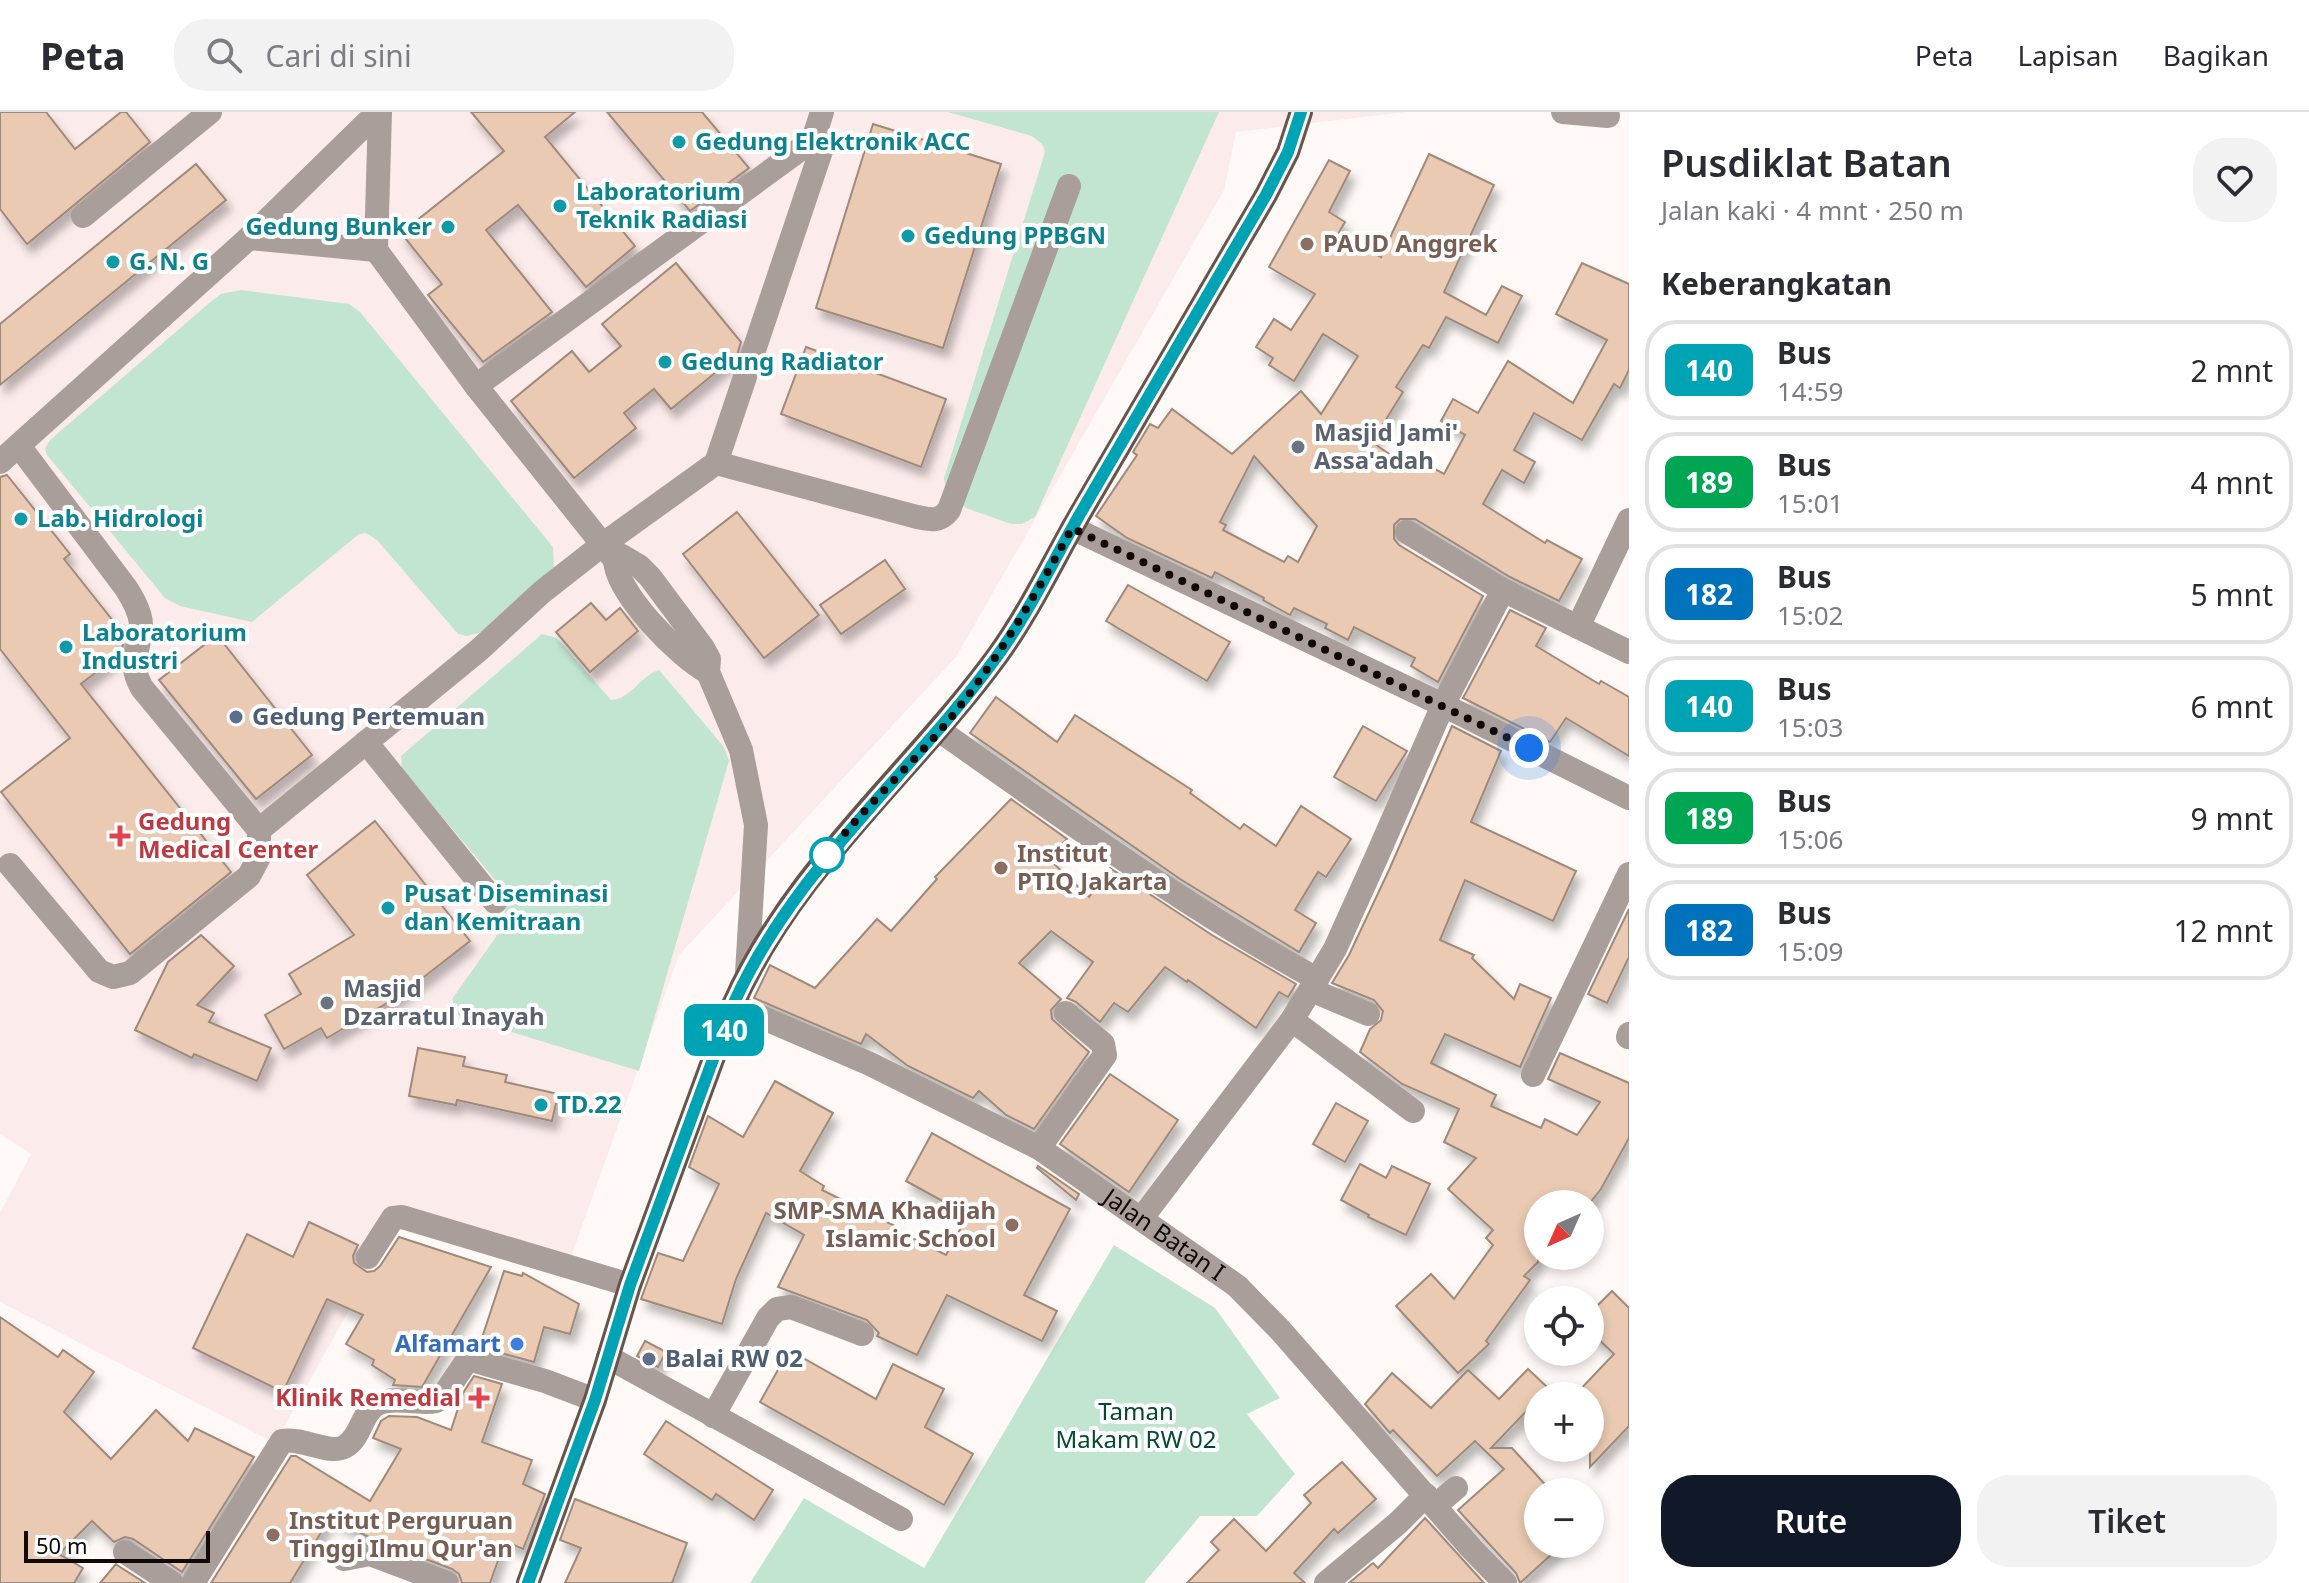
<!DOCTYPE html>
<html lang="id">
<meta charset="utf-8">
<style>
:root{--surface:#fff;--page:#f2f2f3;--text:#2b2b33;--muted:#7c7c81;--line:#e1e1e2;--accent:#111827}
body{margin:0;font-family:"Noto Sans",sans-serif;background:var(--page);color:var(--text);height:100vh;display:flex;flex-direction:column;font-size:30px;white-space:nowrap}
*{box-sizing:border-box;margin:0}
p{font-size:26px;color:var(--muted)}
.icon{flex:none;width:44px;height:44px;fill:none;stroke:currentColor;stroke-width:2;stroke-linecap:round;stroke-linejoin:round}
.map{position:relative;flex:1;overflow:hidden}
.panel{display:flex;flex-direction:column;background:var(--surface);width:680px}
.panel>*{flex:none}
.badge{padding:0 16px;border-radius:12px;font-size:28px;line-height:52px}
.needle{width:52px;rotate:225deg}
.fabs{position:absolute;left:1524px;top:1078px;display:grid;gap:16px}
.fabs a{display:grid;place-items:center;width:80px;height:80px;border-radius:50%;background:var(--surface);box-shadow:0 4px 12px #0003;font-size:40px}
.scale{position:absolute;left:24px;bottom:20px;width:186px;box-sizing:border-box;padding-left:8px;border:4px solid #110906;border-top:0;font-size:22px;line-height:28px;white-space:nowrap;color:#110906;-webkit-text-stroke:6px #fff;paint-order:stroke}
.you{position:absolute;width:40px;height:40px;margin:-20px;border:6px solid #fff;border-radius:50%;background:#1a73e8;box-shadow:0 0 0 12px #1a73e833}
.map>.badge{position:absolute;translate:-50% -50%;box-shadow:0 0 0 4px #fff}
h2{padding:0 32px;font-size:30px;line-height:72px}
.round{display:grid;place-items:center;flex:none;width:84px;height:84px;border-radius:32px;background:var(--page)}
.headline{display:flex;align-items:center;justify-content:space-between;height:136px;padding:0 32px}
h1{font-size:38px;font-weight:600;line-height:60px}
.action{display:flex;gap:16px;margin-top:auto;padding:16px 32px}
.action a{flex:1;height:92px;border-radius:32px;background:var(--accent);color:#fff;font-size:32px;font-weight:600;line-height:92px;text-align:center}
.action a+a{background:var(--page);color:var(--text)}
ul{padding:0;list-style:none}
li{display:flex;align-items:center;gap:24px;height:100px;margin:0 16px 12px;padding:0 16px;border:4px solid var(--line);border-radius:32px}
li div{flex:1}
li b{display:block;font-size:30px}
li em{font-style:normal}
li .badge{min-width:88px;font-weight:700;text-align:center}
header{display:flex;align-items:center;gap:48px;box-sizing:border-box;height:112px;padding:0 40px;background:var(--surface);border-bottom:2px solid var(--line)}
header strong{font-size:38px}
nav{display:flex;gap:44px;margin-inline-start:auto;font-size:28px}
.search{width:560px;height:72px;background:var(--page);display:flex;align-items:center;gap:20px;box-sizing:border-box;padding:0 28px;border-radius:32px;color:var(--muted);font-size:30px}
main{display:flex;flex:1;min-height:0}
.map>svg:first-child{display:block}
.commercial{fill:#fcebeb}
.green{fill:#c2e5d2}
.building{fill:#eacab2;stroke:#9e8a7b;stroke-width:2;fill-rule:evenodd;filter:url(#shadow)}
.lines{fill:none;stroke-linecap:round;stroke-linejoin:round}
.minor{stroke:#a99e9a;stroke-width:24}
.major{stroke:#66544d;stroke-width:24}
.line-casing{stroke:#fff;stroke-width:18}
.line{stroke:#00a3b4;stroke-width:12}
.walk{stroke:#110906;stroke-width:8;stroke-dasharray:0 14.4}
.culture-dot{fill:#0f9aa8;stroke:#fff;stroke-width:3}
.education-dot{fill:#8d6e63;stroke:#fff;stroke-width:3}
.worship-dot{fill:#6b7280;stroke:#fff;stroke-width:3}
.service-dot{fill:#5c6f8a;stroke:#fff;stroke-width:3}
.health-dot{fill:#e0444e;stroke:#fff;stroke-width:3}
.stop-dot{fill:#fff;stroke:#00a3b4;stroke-width:4}
.shop-dot{fill:#3f7fe0;stroke:#fff;stroke-width:3}
.labels{text-anchor:middle;stroke-width:8;stroke-linejoin:round;paint-order:stroke}
.culture-label{font-size:24px;font-weight:bold;fill:#0d838f;stroke:#fff;text-anchor:start}
.education-label{font-size:24px;font-weight:bold;fill:#785e54;stroke:#fff;text-anchor:start}
.worship-label{font-size:24px;font-weight:bold;fill:#5b616d;stroke:#fff;text-anchor:start}
.service-label{font-size:24px;font-weight:bold;fill:#4e5e75;stroke:#fff;text-anchor:start}
.health-label{font-size:24px;font-weight:bold;fill:#be3a42;stroke:#fff;text-anchor:start}
.street-label{font-size:24px;fill:#110906;stroke:#fff}
.shop-label{font-size:24px;font-weight:bold;fill:#366cbe;stroke:#fff;text-anchor:end}
.park-label{font-size:24px;fill:#044a30;stroke:#fff}
</style>
<header>
<strong>Peta</strong>
<div class="search"><svg class="icon" aria-label="search" viewBox="0 0 24 24"><circle cx="10" cy="10" r="6"/><path d="M15 15l6 6"/></svg>Cari di sini</div>
<nav><a>Peta</a><a>Lapisan</a><a>Bagikan</a></nav>
</header>
<main>
<div class="map">
<svg width="1629" height="1471" viewBox="0 0 1629 1471">
<defs>
<filter id="shadow"><feDropShadow dx="5" dy="9" stdDeviation="4" flood-color="#0004"/></filter>
</defs>
<rect width="100%" height="100%" fill="#fef9f6"/>
<polygon class="commercial" points="0,0 1406,0 1236,20 1224,78 956,545 679,843 567,1156 402,1103 275,1331 0,1190 0,1101 31,1042 0,1022"/>
<g class="green">
<polygon points="948,0 1219,0 1035,405 1022,412 1011,412 966,396 946,380 944,366 1045,40 1043,33 1032,24"/>
<polygon points="241,178 349,192 360,200 553,435 554,458 482,520 467,524 458,522 377,428 366,421 359,422 252,510 180,494 165,486 47,343 45,336 50,328 214,187 221,182"/>
<path d="M 542,522 L 557,526 L 611,588 C 630,588 641,563 659,558 L 724,635 L 729,649 L 639,959 L 459,904 L 452,887 L 503,815 L 507,782 L 402,657 L 401,644 Z"/>
<polygon points="1114,1133 1215,1196 1280,1286 1247,1302 1295,1362 1257,1404 1200,1404 1144,1471 750,1471 804,1386 924,1456"/>
</g>
<g class="building">
<polygon points="0,0 46,0 75,37 121,0 126,0 150,30 27,132 0,97"/>
<polygon points="471,0 575,0 545,25 635,134 586,175 518,93 486,118 552,200 483,250 428,183 442,172 401,121 504,39"/>
<polygon points="607,0 702,0 749,56 690,99"/>
<polygon points="873,12 1001,52 943,236 816,196"/>
<path d="M 1429,42 L 1494,73 L 1444,180 L 1486,203 L 1502,174 L 1522,184 L 1498,231 L 1446,205 L 1429,236 L 1423,233 L 1396,275 L 1403,280 L 1372,330 L 1408,355 L 1413,345 L 1444,362 L 1465,323 L 1441,309 L 1453,287 L 1478,301 L 1508,249 L 1573,291 L 1607,228 L 1556,202 L 1582,151 L 1629,172 L 1629,258 L 1620,276 L 1614,272 L 1582,328 L 1534,301 L 1514,338 L 1535,350 L 1524,371 L 1502,358 L 1483,392 L 1545,431 L 1547,428 L 1582,447 L 1559,489 L 1510,465 L 1415,407 L 1400,407 L 1394,413 L 1394,427 L 1399,433 L 1483,484 L 1438,570 L 1411,554 L 1415,546 L 1354,515 L 1348,528 L 1325,516 L 1327,512 L 1294,496 L 1290,503 L 1263,488 L 1264,486 L 1215,460 L 1212,466 L 1127,426 L 1096,404 L 1137,343 L 1133,340 L 1150,312 L 1158,316 L 1172,297 L 1232,342 L 1301,279 L 1321,302 L 1358,244 L 1323,222 L 1294,269 L 1269,253 L 1273,246 L 1256,235 L 1274,207 L 1291,218 L 1315,182 L 1269,155 L 1329,48 L 1350,59 L 1329,100 L 1345,110 L 1338,122 L 1381,145 ZM 1254,344 L 1317,414 L 1298,450 L 1288,444 L 1284,450 L 1223,418 L 1226,413 L 1220,410 Z"/>
<polygon points="196,52 226,88 0,273 0,212"/>
<polygon points="676,151 741,230 737,243 671,297 654,277 624,301 636,316 574,366 511,289 572,239 589,260 621,234 602,212"/>
<polygon points="806,235 946,287 921,355 781,302"/>
<polygon points="7,363 70,442 64,447 125,524 121,541 81,572 231,760 130,842 1,680 70,626 0,537 0,365"/>
<polygon points="737,400 819,503 764,546 683,442"/>
<polygon points="885,448 905,477 841,522 820,493"/>
<polygon points="1128,473 1230,530 1207,569 1106,509"/>
<polygon points="591,491 606,508 620,496 638,519 590,560 556,520"/>
<polygon points="1510,498 1546,516 1536,534 1599,572 1601,569 1629,585 1629,644 1566,606 1550,630 1463,586"/>
<polygon points="217,523 312,643 256,687 159,568"/>
<polygon points="996,585 1057,630 1075,603 1192,678 1190,681 1240,717 1244,712 1276,734 1301,694 1351,727 1326,765 1318,760 1295,798 1316,811 1299,840 1180,767 970,621"/>
<polygon points="1363,614 1407,639 1376,689 1334,665"/>
<polygon points="1452,614 1501,639 1471,710 1576,759 1553,809 1465,768 1440,828 1474,843 1472,846 1514,887 1520,872 1551,886 1520,955 1445,922 1431,951 1496,983 1491,994 1541,1016 1545,1007 1577,1023 1600,990 1548,967 1560,941 1629,971 1629,1026 1601,1077 1589,1092 1538,1092 1538,1150 1524,1164 1530,1168 1486,1229 1489,1232 1458,1261 1396,1194 1431,1162 1454,1187 1493,1133 1486,1126 1493,1118 1448,1077 1476,1046 1444,1030 1459,997 1402,972 1360,940 1370,917 1381,908 1383,899 1374,888 1332,871 1349,843 1389,758"/>
<polygon points="1011,687 1067,727 1048,746 1089,785 1110,756 1212,823 1296,872 1288,885 1279,880 1256,916 1188,868 1187,870 1165,855 1128,900 1114,891 1100,910 1076,890 1067,886 1093,850 1051,819 1019,851 1061,887 1051,898 1052,907 1089,940 1034,1017 1006,1003 979,979 973,986 908,954 866,922 861,932 754,886 770,853 815,876 877,807 891,819 937,767 935,765"/>
<polygon points="375,709 470,829 401,883 327,926 321,916 284,937 265,903 301,882 289,862 354,823 307,763"/>
<polygon points="1629,797 1629,845 1607,891 1588,882"/>
<polygon points="201,823 234,854 197,893 214,901 209,910 271,936 257,969 194,942 192,946 135,918 168,850"/>
<polygon points="418,936 465,945 463,954 507,963 505,970 558,982 552,1009 457,988 456,993 409,984"/>
<polygon points="1110,962 1178,1008 1129,1080 1060,1032"/>
<polygon points="775,969 833,1001 800,1059 824,1074 822,1078 897,1115 896,1118 946,1143 968,1103 906,1069 932,1021 1070,1097 1024,1183 1057,1199 1042,1229 947,1183 917,1243 877,1224 879,1221 867,1208 778,1175 804,1123 766,1101 736,1167 722,1212 641,1187 658,1141 683,1149 719,1072 689,1055 708,1004 743,1025"/>
<polygon points="1336,991 1368,1009 1345,1050 1313,1032"/>
<polygon points="1360,1052 1386,1066 1392,1054 1430,1072 1406,1123 1368,1105 1369,1103 1341,1088"/>
<polygon points="1038,1054 1079,1082 1076,1088 1037,1056"/>
<polygon points="309,1110 358,1133 353,1144 354,1151 367,1160 374,1159 380,1154 399,1125 491,1155 422,1275 393,1273 395,1268 372,1253 374,1248 346,1232 363,1203 327,1187 283,1280 193,1236 247,1122 293,1145"/>
<polygon points="504,1159 522,1164 523,1161 579,1192 570,1222 544,1215 534,1250 479,1235"/>
<polygon points="1612,1179 1629,1196 1629,1314 1590,1355 1590,1284 1574,1284 1614,1242 1590,1219 1590,1201"/>
<polygon points="0,1205 58,1245 63,1238 94,1260 64,1300 111,1347 156,1298 188,1329 195,1316 254,1345 182,1460 133,1427 125,1425 114,1430 92,1409 59,1442 83,1456 74,1471 0,1471"/>
<polygon points="645,1229 666,1240 658,1255 637,1244"/>
<polygon points="789,1238 876,1287 893,1252 944,1277 925,1315 973,1342 944,1393 760,1290"/>
<polygon points="1528,1257 1548,1276 1538,1284 1538,1287 1491,1336 1512,1336 1552,1380 1538,1380 1538,1432 1563,1432 1520,1471 1516,1461 1458,1398 1504,1357 1475,1329 1437,1364 1393,1318 1390,1321 1365,1292 1392,1261 1431,1296 1468,1258 1499,1287"/>
<polygon points="474,1264 502,1272 482,1330 532,1348 523,1372 545,1382 523,1437 505,1429 490,1471 462,1471 459,1462 452,1457 375,1428 330,1406 290,1471 211,1471 291,1344 296,1344 370,1389 401,1337 373,1326 381,1309 389,1304 417,1305 451,1318 463,1281"/>
<polygon points="666,1309 773,1378 754,1408 716,1382 712,1388 644,1342"/>
<polygon points="1342,1350 1376,1387 1338,1421 1334,1417 1294,1461 1305,1471 1187,1471 1219,1438 1211,1430 1234,1407 1266,1439 1311,1391 1304,1383"/>
<polygon points="575,1387 687,1431 672,1471 565,1471 581,1436 560,1428"/>
<polygon points="1425,1406 1484,1471 1349,1471 1373,1451 1378,1456"/>
<polygon points="116,1452 117,1453 145,1471 100,1471"/>
</g>
<g class="lines">
<g class="minor">
<path d="M 380,0 L 376,138 L 476,274 L 615,448 C 616,481 679,545 708,560"/>
<polyline points="1563,0 1608,4"/>
<polyline points="813,28 822,0"/>
<polyline points="83,104 210,0"/>
<polyline points="249,126 376,138"/>
<polyline points="0,350 249,126 378,0"/>
<path d="M 716,351 L 917,405 C 931,408 940,410 949,398 L 1069,74"/>
<polyline points="1072,416 1443,593 1629,686"/>
<polyline points="1407,420 1503,478 1629,540"/>
<polyline points="615,448 622,444 639,454 650,465 703,536 709,547 708,560 741,638 756,713 747,861"/>
<polyline points="1578,515 1629,408"/>
<path d="M 940,619 C 1063,705 1185,795 1317,867"/>
<polyline points="366,630 495,790"/>
<polyline points="259,718 479,538 542,480 602,433 716,351 823,33 822,27 813,28 476,274"/>
<path d="M 10,753 L 99,859 L 113,865 L 130,861 L 249,764 L 259,745 L 259,718 L 142,576 C 126,548 141,540 141,512 C 140,499 133,487 126,476 L 19,334"/>
<polyline points="1311,878 1368,902"/>
<path id="s1" d="M 733,893 L 870,952 L 1039,1036 L 1237,1174 L 1281,1219 L 1471,1436 L 1505,1471"/>
<polyline points="1292,908 1413,999"/>
<polyline points="1628,925 1629,922"/>
<polyline points="1533,963 1629,762"/>
<polyline points="1039,1036 1105,943 1103,932 1066,901"/>
<polyline points="1141,1107 1292,908 1317,867 1335,837 1377,744 1443,593 1503,478"/>
<polyline points="368,1145 393,1106 402,1105 630,1173"/>
<polyline points="608,1245 901,1407"/>
<polyline points="713,1304 768,1206 777,1197 791,1195 862,1222"/>
<polyline points="1435,1394 1456,1376"/>
<polyline points="125,1440 172,1471"/>
<polyline points="344,1447 370,1442 447,1471"/>
<path d="M 193,1471 L 282,1329 C 301,1325 329,1343 344,1335 C 362,1326 361,1299 379,1291 C 397,1284 418,1293 436,1289 L 443,1284 L 468,1247 L 545,1269 L 595,1288"/>
<polyline points="1326,1471 1398,1411 1426,1383"/>
</g>
<path class="major" d="M 528,1471 L 595,1288 L 630,1173 L 733,893 C 793,756 911,662 998,543 C 1031,497 1055,445 1083,397 C 1144,292 1205,188 1266,83 L 1288,40 L 1301,0"/>
</g>
<g class="lines">
<defs>
<path id="line" d="M 528,1471 L 595,1288 L 630,1173 L 733,893 C 794,756 912,662 998,543 C 1030,499 1053,449 1080,402 C 1142,296 1204,189 1266,83 L 1288,40 L 1301,0"/>
</defs>
<use href="#line" class="line-casing"/>
<use href="#line" class="line"/>
<path class="walk" d="M 827,743 C 861,699 902,662 938,621 C 992,558 1033,488 1072,416 L 1529,636"/>
</g>
<g class="culture-dot">
<circle cx="679" cy="30" r="8"/>
<circle cx="560" cy="94" r="8"/>
<circle cx="448" cy="115" r="8"/>
<circle cx="908" cy="124" r="8"/>
<circle cx="113" cy="150" r="8"/>
<circle cx="665" cy="250" r="8"/>
<circle cx="21" cy="407" r="8"/>
<circle cx="66" cy="535" r="8"/>
<circle cx="388" cy="796" r="8"/>
<circle cx="541" cy="993" r="8"/>
</g>
<g class="education-dot">
<circle cx="1307" cy="132" r="8"/>
<circle cx="1001" cy="756" r="8"/>
<circle cx="1012" cy="1113" r="8"/>
<circle cx="273" cy="1423" r="8"/>
</g>
<g class="worship-dot">
<circle cx="1298" cy="335" r="8"/>
<circle cx="327" cy="891" r="8"/>
</g>
<g class="service-dot">
<circle cx="236" cy="605" r="8"/>
<circle cx="649" cy="1247" r="8"/>
</g>
<g class="health-dot">
<path d="M116 712h8v8h8v8h-8v8h-8v-8h-8v-8h8z"/>
<path d="M475 1274h8v8h8v8h-8v8h-8v-8h-8v-8h8z"/>
</g>
<circle class="stop-dot" cx="827" cy="743" r="16"/>
<circle class="shop-dot" cx="517" cy="1232" r="8"/>
<g class="labels">
<g class="culture-label">
<text x="695" y="38">Gedung Elektronik ACC</text>
<text x="576" y="88">Laboratorium<tspan x="576" dy="28">Teknik Radiasi</tspan></text>
<text x="432" y="123" text-anchor="end">Gedung Bunker</text>
<text x="924" y="132">Gedung PPBGN</text>
<text x="129" y="158">G. N. G</text>
<text x="681" y="258">Gedung Radiator</text>
<text x="37" y="415">Lab. Hidrologi</text>
<text x="82" y="529">Laboratorium<tspan x="82" dy="28">Industri</tspan></text>
<text x="404" y="790">Pusat Diseminasi<tspan x="404" dy="28">dan Kemitraan</tspan></text>
<text x="557" y="1001">TD.22</text>
</g>
<g class="education-label">
<text x="1323" y="140">PAUD Anggrek</text>
<text x="1017" y="750">Institut<tspan x="1017" dy="28">PTIQ Jakarta</tspan></text>
<text x="996" y="1107" text-anchor="end">SMP-SMA Khadijah<tspan x="996" dy="28">Islamic School</tspan></text>
<text x="289" y="1417">Institut Perguruan<tspan x="289" dy="28">Tinggi Ilmu Qur'an</tspan></text>
</g>
<g class="worship-label">
<text x="1314" y="329">Masjid Jami'<tspan x="1314" dy="28">Assa'adah</tspan></text>
<text x="343" y="885">Masjid<tspan x="343" dy="28">Dzarratul Inayah</tspan></text>
</g>
<g class="service-label">
<text x="252" y="613">Gedung Pertemuan</text>
<text x="665" y="1255">Balai RW 02</text>
</g>
<g class="health-label">
<text x="138" y="718">Gedung<tspan x="138" dy="28">Medical Center</tspan></text>
<text x="461" y="1294" text-anchor="end">Klinik Remedial</text>
</g>
<g class="street-label">
<text dy="8" stroke="none"><textPath href="#s1" startOffset="490">Jalan Batan I</textPath></text>
</g>
<g class="shop-label">
<text x="501" y="1240">Alfamart</text>
</g>
<g class="park-label">
<text x="1136" y="1308">Taman<tspan x="1136" dy="28">Makam RW 02</tspan></text>
</g>
</g>
</svg>
<div class="fabs">
<a><svg class="needle" viewBox="-14 -14 28 28"><path d="M0-13l5 13h-10z" fill="#e53935"/><path d="M0 13l5-13h-10z" fill="#7c7c81"/></svg></a>
<a><svg class="icon" aria-label="locate" viewBox="0 0 24 24"><circle cx="12" cy="12" r="6"/><path d="M12 2v4M12 18v4M2 12h4M18 12h4"/></svg></a>
<a>+</a>
<a>−</a>
</div>
<div class="scale">50 m</div>
<div class="you" style="left:1529px;top:636px"></div>
<b class="badge" style="left:724px;top:918px;background:#00a3b4;color:#fff">140</b>
</div>
<section class="panel">
<div class="headline"><div><h1>Pusdiklat Batan</h1><p>Jalan kaki · 4 mnt · 250 m</p></div><a class="round"><svg class="icon" aria-label="heart" viewBox="0 0 24 24"><path d="M12 20l-8-8c-3-5 5-10 8-4 3-6 11-1 8 4z"/></svg></a></div>
<h2>Keberangkatan</h2>
<ul>
<li><span class="badge" style="background:#00a3b4;color:#fff">140</span><div><b>Bus</b><p>14:59</p></div><em>2 mnt</em></li>
<li><span class="badge" style="background:#00a651;color:#fff">189</span><div><b>Bus</b><p>15:01</p></div><em>4 mnt</em></li>
<li><span class="badge" style="background:#0072bc;color:#fff">182</span><div><b>Bus</b><p>15:02</p></div><em>5 mnt</em></li>
<li><span class="badge" style="background:#00a3b4;color:#fff">140</span><div><b>Bus</b><p>15:03</p></div><em>6 mnt</em></li>
<li><span class="badge" style="background:#00a651;color:#fff">189</span><div><b>Bus</b><p>15:06</p></div><em>9 mnt</em></li>
<li><span class="badge" style="background:#0072bc;color:#fff">182</span><div><b>Bus</b><p>15:09</p></div><em>12 mnt</em></li>
</ul>
<div class="action"><a>Rute</a><a>Tiket</a></div>
</section>
</main>
